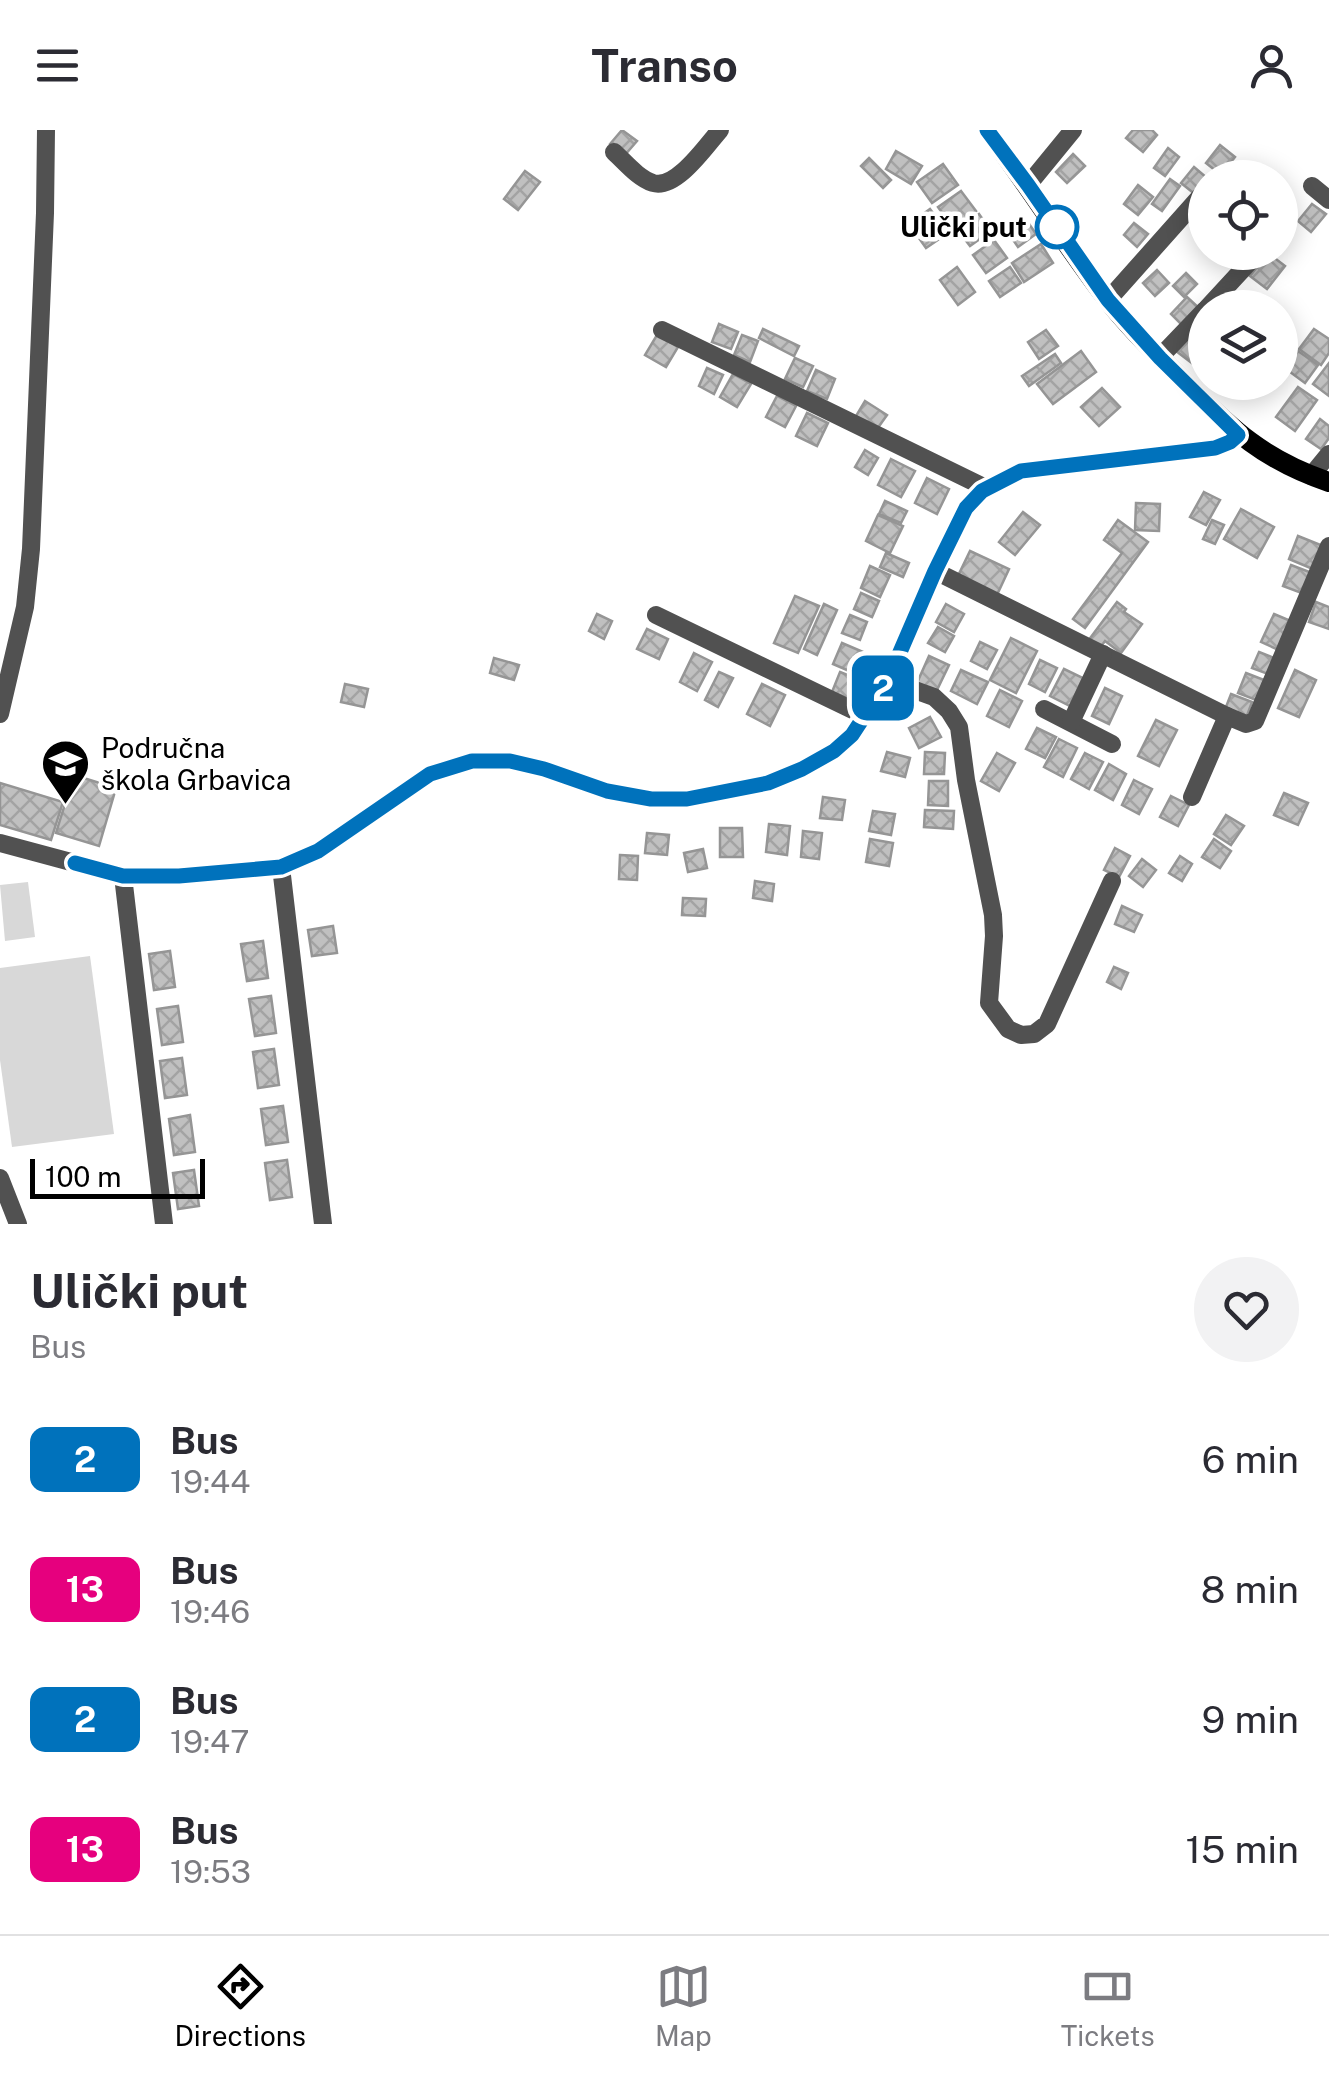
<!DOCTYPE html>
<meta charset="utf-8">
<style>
:root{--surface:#fff;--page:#f2f2f3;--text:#2b2b33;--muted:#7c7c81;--line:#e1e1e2;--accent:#000}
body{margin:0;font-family:"Public Sans",sans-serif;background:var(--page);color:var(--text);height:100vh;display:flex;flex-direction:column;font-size:38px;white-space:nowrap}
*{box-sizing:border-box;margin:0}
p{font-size:32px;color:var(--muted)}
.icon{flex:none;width:55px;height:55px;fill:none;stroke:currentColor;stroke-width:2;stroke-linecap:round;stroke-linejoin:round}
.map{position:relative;height:1094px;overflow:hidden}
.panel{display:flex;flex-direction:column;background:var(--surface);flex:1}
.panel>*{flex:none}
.badge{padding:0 20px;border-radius:15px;font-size:35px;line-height:65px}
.buttons{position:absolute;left:1188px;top:30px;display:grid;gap:20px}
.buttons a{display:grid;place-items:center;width:110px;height:110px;border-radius:50%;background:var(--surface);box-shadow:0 5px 25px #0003;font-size:50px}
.scale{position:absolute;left:30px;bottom:25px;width:175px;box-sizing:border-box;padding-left:10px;border:5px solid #000;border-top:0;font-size:28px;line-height:35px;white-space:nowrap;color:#000;-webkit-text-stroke:8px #fff;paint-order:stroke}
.map>.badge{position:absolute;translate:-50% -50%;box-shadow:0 0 0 5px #fff}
.round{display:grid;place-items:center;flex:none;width:105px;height:105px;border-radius:52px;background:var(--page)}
.headline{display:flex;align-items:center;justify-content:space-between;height:170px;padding:0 30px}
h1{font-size:48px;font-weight:700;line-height:75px}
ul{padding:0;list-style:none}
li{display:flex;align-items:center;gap:30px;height:130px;padding:0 30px}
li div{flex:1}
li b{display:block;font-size:38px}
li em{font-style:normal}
li .badge{min-width:110px;font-weight:700;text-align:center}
header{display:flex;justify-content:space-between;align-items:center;height:130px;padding:0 30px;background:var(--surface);font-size:45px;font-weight:700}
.menu{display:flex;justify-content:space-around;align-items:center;height:140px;border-top:2px solid var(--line);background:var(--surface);font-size:28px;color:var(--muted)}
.menu a{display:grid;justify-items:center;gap:5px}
.menu .on{color:var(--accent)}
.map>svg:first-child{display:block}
.green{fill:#d8d8d8}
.building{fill:url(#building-cross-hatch);stroke:#959595;stroke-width:2.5}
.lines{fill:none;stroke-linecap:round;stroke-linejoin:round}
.minor{stroke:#515151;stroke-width:18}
.major{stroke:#000;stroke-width:20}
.line-casing{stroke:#fff;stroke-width:22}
.line{stroke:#0072bc;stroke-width:15}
.stop-dot{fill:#fff;stroke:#0072bc;stroke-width:5}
.labels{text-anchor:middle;stroke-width:9;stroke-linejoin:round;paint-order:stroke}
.stop-label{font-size:28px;font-weight:bold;fill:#000;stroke:#fff;text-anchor:end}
.poi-label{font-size:28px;fill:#000;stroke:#fff;text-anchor:start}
</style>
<header><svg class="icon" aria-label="menu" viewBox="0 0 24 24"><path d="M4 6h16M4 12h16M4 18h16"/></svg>Transo<svg class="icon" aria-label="person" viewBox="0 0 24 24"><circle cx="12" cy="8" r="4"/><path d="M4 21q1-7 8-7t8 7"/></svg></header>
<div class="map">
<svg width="1329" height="1094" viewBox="0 0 1329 1094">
<defs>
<pattern id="building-cross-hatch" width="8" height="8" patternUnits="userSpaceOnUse" patternTransform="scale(2.5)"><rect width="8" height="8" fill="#c0c0c0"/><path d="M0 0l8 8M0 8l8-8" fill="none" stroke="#a3a3a3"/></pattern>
</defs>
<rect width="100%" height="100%" fill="#fff"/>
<g class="green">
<polygon points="28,752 35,807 5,811 0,755"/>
<polygon points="90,826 114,1004 12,1017 0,930 0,838"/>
</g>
<g class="building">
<polygon points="622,0 637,11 624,26 610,14"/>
<polygon points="1133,0 1152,0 1157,5 1143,22 1126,8"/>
<polygon points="1220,15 1235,27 1221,45 1206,33"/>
<polygon points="1168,18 1179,27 1165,46 1154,38"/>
<polygon points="896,21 922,36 911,54 886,39"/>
<polygon points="1073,24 1085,36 1067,53 1056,42"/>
<polygon points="869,28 891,50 883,58 861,36"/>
<polygon points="943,34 958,55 932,73 917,52"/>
<polygon points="1194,37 1207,48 1205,48 1205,54 1196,65 1181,53"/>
<polygon points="525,41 540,52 518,80 504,69"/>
<polygon points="1170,49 1180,56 1162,81 1152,74"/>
<polygon points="1138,55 1153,67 1138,85 1124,74"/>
<polygon points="961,61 976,81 953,98 938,77"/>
<polygon points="1312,74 1326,84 1311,102 1298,91"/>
<polygon points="930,79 948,103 926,118 909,94"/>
<polygon points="979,84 991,101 970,116 957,99"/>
<polygon points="1025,88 1036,104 1018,117 1007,101"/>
<polygon points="1134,93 1148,104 1137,117 1124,105"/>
<polygon points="994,110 1007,128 986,143 973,125"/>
<polygon points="1041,114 1053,133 1024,152 1012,133"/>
<polygon points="1268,123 1285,136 1267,159 1250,146"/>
<polygon points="957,137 975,162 958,175 940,150"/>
<polygon points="1010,137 1021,153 1000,167 989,151"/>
<polygon points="1157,140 1169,153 1155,166 1143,153"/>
<polygon points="1186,143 1197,154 1184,167 1173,156"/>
<polygon points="1187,167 1200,179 1183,196 1171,184"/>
<polygon points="1205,189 1205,226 1197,237 1176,221"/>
<polygon points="719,194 738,202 731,219 712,212"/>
<polygon points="763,199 799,216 794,226 759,208"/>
<polygon points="1314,199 1329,209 1329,223 1321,235 1299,219"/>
<polygon points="1046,200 1058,216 1039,229 1028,212"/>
<polygon points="657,205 678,217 666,237 645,225"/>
<polygon points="742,205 758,211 750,232 734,225"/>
<polygon points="1081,221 1096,242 1053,274 1037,254"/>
<polygon points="1298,221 1318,235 1305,253 1286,239"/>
<polygon points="1055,224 1061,233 1029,256 1022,246"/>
<polygon points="795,228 813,236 803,257 785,249"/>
<polygon points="1329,233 1329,266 1313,254"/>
<polygon points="707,238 723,245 714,264 699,256"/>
<polygon points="816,240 835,249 827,269 807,261"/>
<polygon points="733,244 751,254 737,277 720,267"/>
<polygon points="1298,257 1317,270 1295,301 1276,287"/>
<polygon points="1102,258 1120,277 1099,296 1081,277"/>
<polygon points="777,266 796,276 785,297 766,287"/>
<polygon points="865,271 887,285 877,299 856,286"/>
<polygon points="807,283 828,293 817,316 796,306"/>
<polygon points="1320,289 1329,296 1329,308 1321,319 1306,309"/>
<polygon points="865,320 878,328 868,345 855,337"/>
<polygon points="891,329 915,341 901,367 878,355"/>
<polygon points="927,348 949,359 937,384 915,373"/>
<polygon points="1204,362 1220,370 1206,395 1190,387"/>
<polygon points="885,371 907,381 901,393 879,384"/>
<polygon points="1136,373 1160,374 1159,401 1135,400"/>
<polygon points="1241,379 1274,397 1257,428 1224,409"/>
<polygon points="1023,382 1040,395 1015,425 999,412"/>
<polygon points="878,385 903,396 890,423 866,411"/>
<polygon points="1118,390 1148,412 1085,498 1073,489 1122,423 1104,410"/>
<polygon points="1212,390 1224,395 1215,414 1203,409"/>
<polygon points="1298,406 1323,416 1313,439 1289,429"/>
<polygon points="970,421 1009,439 996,467 957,448"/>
<polygon points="886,423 909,433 903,447 880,437"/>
<polygon points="1291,435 1312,443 1304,464 1283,456"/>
<polygon points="870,436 890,445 880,467 861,458"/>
<polygon points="861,463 879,471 872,487 854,479"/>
<polygon points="795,466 819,476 798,523 774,513"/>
<polygon points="1117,472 1126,479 1124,482 1142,494 1121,523 1105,511 1099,519 1088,511"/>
<polygon points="1316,472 1329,477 1329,499 1309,492"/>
<polygon points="824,474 837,480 817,525 804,519"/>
<polygon points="946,474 964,484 954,502 936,492"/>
<polygon points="597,484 612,491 604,509 589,501"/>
<polygon points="1274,484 1293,492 1281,521 1261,512"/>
<polygon points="850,485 867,492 860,510 842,503"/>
<polygon points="938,497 954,506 945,522 928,513"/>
<polygon points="647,499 668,509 659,529 637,519"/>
<polygon points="1011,508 1037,521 1016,563 990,550"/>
<polygon points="980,512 997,520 987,539 971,531"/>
<polygon points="842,513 863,522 854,543 833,534"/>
<polygon points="1259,522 1274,528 1268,544 1252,538"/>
<polygon points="694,523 712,532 697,561 680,552"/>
<polygon points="929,526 949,535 936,562 917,553"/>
<polygon points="494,528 519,535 514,550 490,543"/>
<polygon points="1040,530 1057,538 1045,562 1029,554"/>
<polygon points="1064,539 1083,548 1070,576 1050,566"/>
<polygon points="961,540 988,552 977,574 951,561"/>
<polygon points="1295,540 1316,550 1299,587 1278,578"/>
<polygon points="719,542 733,548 718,577 705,570"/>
<polygon points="840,542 860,550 852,570 832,562"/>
<polygon points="1246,543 1264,550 1256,570 1238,563"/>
<polygon points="345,554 368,559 364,577 341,572"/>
<polygon points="762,554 785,565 770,596 747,584"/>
<polygon points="1105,558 1122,566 1109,594 1092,586"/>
<polygon points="1000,560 1022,571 1009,597 987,586"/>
<polygon points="1231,564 1252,572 1245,591 1224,582"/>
<polygon points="930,587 941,607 919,618 909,598"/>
<polygon points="1156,590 1177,600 1159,636 1138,626"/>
<polygon points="1037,598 1056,607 1045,628 1026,619"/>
<polygon points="1059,609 1077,618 1063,647 1044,637"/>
<polygon points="887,622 910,628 905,647 881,641"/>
<polygon points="925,622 945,623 944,644 924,644"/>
<polygon points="997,623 1015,633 999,661 981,651"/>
<polygon points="1085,623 1103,632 1089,659 1071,649"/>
<polygon points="1109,634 1126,644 1113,670 1095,660"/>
<polygon points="74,645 116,658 99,716 56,703"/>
<polygon points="1134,650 1152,659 1139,684 1122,675"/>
<polygon points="929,651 948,651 948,676 928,675"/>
<polygon points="0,653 63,672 51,710 0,695"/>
<polygon points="1284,663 1308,673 1298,695 1274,685"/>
<polygon points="1171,666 1189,675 1178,696 1160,687"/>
<polygon points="823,667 845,670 842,690 820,688"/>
<polygon points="925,680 954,681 953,699 924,697"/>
<polygon points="873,681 895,684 891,705 869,701"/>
<polygon points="1226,685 1244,696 1231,715 1214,704"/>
<polygon points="769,694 790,696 787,725 766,722"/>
<polygon points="720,698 742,698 743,727 720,727"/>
<polygon points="803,701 822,703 819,729 801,727"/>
<polygon points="647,703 669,705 667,725 645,723"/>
<polygon points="870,709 893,713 889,736 866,732"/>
<polygon points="1214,709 1231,721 1220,738 1202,727"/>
<polygon points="1115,718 1130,726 1119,747 1104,740"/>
<polygon points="703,719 707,738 688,742 684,723"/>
<polygon points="620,725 638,726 637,750 619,749"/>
<polygon points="1180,726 1192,734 1182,751 1169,743"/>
<polygon points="1142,729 1156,740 1143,757 1129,746"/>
<polygon points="755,751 774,754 772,771 753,768"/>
<polygon points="683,768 706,769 705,786 682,785"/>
<polygon points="1122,776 1142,785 1134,802 1115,794"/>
<polygon points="333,796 337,823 312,826 308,800"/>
<polygon points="263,811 268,848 247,851 241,814"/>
<polygon points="170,821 175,857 154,860 149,824"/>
<polygon points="1114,837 1128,843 1121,859 1107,852"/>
<polygon points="271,866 276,903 255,906 249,869"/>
<polygon points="178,876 183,912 162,915 157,879"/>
<polygon points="274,919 279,955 258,958 253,922"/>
<polygon points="182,928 187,965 165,968 160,931"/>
<polygon points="283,976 288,1012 266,1015 261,979"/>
<polygon points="190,985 195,1022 174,1025 169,989"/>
<polygon points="287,1030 292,1067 270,1070 265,1033"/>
<polygon points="194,1040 199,1076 178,1079 173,1043"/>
</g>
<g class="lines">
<g class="minor">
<path d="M 614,22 C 626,33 638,48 653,53 C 676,60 706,16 720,0"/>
<polyline points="1028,55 1073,0"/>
<polyline points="1312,56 1329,70"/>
<polyline points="1108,170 1205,61"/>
<polyline points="1207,178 1256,125"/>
<polyline points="662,200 988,359"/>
<polyline points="1160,227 1205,180"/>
<polyline points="1311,346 1329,324"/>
<polyline points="935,441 1227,586"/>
<polyline points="656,485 865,586"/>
<polyline points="887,550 934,567 949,581 959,597 966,650 993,785 994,806 989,873 1008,899 1021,905 1034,904 1047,894 1112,751"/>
<polyline points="1044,579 1112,614"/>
<polyline points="0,584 25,477 31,419 45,83 46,0"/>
<polyline points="1071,592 1103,524"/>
<polyline points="1192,667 1227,586 1246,594 1255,591 1329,416"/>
<polyline points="0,713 123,746 215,744 281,737 318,721 430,644 472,631 510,631 544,639 607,661 651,669 687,669 768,653 802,639 834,621 852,605 887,550 935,441 966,378 982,361 1021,341 1215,318 1230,312 1238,305"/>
<polyline points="281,737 323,1094"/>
<polyline points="123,746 164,1094"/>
<polyline points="0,1048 18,1094"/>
</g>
<path class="major" d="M 987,0 C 1028,55 1065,114 1107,169 C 1130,199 1159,226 1186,253 C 1232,300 1264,330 1329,352"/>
</g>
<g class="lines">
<defs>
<polyline id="line" points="75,733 123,746 179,746 281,737 318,721 430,644 472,631 510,631 544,639 607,661 651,669 687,669 768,653 802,639 834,621 852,605 888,550 935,441 966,378 982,361 1021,341 1215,318 1230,312 1238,305 1160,228 1108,170 1028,55 987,0"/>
</defs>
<use href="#line" class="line-casing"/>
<use href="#line" class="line"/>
</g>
<defs>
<symbol id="school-pin" viewBox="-11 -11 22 30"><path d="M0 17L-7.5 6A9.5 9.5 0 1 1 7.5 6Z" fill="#000" stroke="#fff"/><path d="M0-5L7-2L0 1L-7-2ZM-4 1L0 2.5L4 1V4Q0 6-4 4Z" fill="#fff"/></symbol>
</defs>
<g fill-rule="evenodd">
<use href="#school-pin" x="38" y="606" width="55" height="75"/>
</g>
<circle class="stop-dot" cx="1057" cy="97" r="20"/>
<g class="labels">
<g class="stop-label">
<text x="1027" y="107">Ulički put</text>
</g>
<g class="poi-label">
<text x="101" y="628">Područna<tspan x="101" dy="32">škola Grbavica</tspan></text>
</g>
</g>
</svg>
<div class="buttons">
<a><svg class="icon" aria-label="locate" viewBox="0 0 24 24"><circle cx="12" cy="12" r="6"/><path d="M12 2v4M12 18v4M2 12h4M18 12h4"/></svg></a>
<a><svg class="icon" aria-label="layers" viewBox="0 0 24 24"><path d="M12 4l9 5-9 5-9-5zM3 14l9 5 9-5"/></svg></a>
</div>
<div class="scale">100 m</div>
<b class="badge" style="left:883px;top:558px;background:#0072bc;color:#fff">2</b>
</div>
<section class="panel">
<div class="headline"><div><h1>Ulički put</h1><p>Bus</p></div><a class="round"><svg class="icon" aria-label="heart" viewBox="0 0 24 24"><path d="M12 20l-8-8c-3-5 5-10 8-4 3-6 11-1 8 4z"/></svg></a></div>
<ul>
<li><span class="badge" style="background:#0072bc;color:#fff">2</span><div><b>Bus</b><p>19:44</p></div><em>6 min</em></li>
<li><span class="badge" style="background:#e6007e;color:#fff">13</span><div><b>Bus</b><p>19:46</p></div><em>8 min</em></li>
<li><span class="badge" style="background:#0072bc;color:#fff">2</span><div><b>Bus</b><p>19:47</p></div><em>9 min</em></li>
<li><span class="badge" style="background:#e6007e;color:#fff">13</span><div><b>Bus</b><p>19:53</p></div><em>15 min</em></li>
</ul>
</section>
<nav class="menu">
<a class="on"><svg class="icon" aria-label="directions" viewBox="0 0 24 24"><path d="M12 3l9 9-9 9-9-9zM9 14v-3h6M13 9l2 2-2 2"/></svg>Directions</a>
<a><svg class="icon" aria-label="map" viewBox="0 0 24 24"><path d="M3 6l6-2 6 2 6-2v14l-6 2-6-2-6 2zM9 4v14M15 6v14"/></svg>Map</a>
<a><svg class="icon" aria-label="tickets" viewBox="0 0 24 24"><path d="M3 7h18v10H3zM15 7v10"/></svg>Tickets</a>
</nav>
